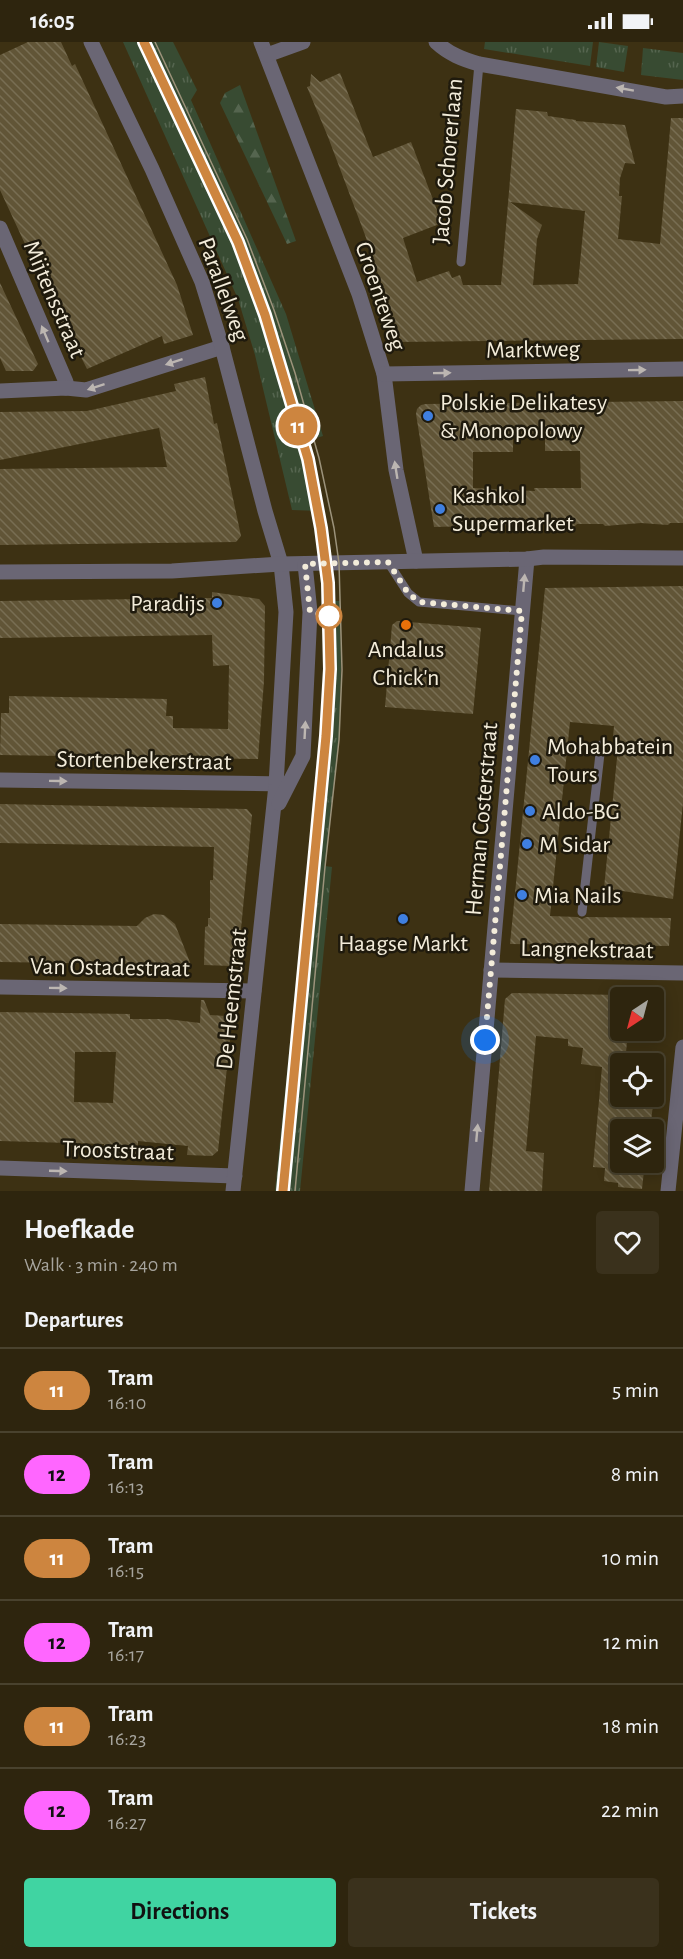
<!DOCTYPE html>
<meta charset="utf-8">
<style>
:root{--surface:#2e250e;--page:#3a311c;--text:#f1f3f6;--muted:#a7a59e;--line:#49422e;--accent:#40d4a2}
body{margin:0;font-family:"Alegreya Sans",sans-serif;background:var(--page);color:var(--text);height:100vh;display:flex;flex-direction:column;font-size:22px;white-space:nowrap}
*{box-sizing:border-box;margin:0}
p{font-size:20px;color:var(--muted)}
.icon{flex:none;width:33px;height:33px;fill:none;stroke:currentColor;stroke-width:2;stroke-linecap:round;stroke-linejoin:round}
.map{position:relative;height:1149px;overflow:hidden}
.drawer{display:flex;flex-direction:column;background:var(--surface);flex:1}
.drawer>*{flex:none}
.badge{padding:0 12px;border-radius:20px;font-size:21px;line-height:39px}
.needle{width:39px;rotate:216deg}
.controls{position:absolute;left:610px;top:945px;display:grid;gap:12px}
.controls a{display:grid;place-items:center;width:54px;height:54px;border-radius:6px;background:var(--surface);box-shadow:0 3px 15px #0003,0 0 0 2px var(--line);font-size:30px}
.you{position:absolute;width:30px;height:30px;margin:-15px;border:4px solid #fff;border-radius:50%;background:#1a73e8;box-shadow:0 0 0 9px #1a73e833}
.map>.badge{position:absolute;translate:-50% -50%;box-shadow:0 0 0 3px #fff}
h2{padding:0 24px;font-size:22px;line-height:54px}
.round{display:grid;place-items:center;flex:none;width:63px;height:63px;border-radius:6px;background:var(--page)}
.headline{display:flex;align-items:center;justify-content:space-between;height:102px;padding:0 24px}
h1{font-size:28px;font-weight:600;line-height:45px}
.button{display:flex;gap:12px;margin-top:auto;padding:12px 24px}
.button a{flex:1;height:69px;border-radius:6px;background:var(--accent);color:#111;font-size:24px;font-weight:600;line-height:69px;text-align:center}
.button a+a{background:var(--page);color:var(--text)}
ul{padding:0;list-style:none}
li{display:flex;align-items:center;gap:18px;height:84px;padding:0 24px;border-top:2px solid var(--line)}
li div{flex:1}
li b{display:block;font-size:22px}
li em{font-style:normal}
li .badge{min-width:66px;font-weight:700;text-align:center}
.status{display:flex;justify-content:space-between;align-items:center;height:42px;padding:0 30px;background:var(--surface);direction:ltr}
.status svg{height:16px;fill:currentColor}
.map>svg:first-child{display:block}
.grass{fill:url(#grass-tufts)}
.forest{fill:url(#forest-firs)}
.building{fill:url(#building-back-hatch);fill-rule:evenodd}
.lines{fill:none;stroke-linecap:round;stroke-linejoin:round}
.service{stroke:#6a6674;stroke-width:9}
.minor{stroke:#6a6674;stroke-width:15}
.tertiary{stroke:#6a6674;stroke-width:15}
.tram{stroke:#9c937b;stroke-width:1.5}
.oneway{fill:#bcb6b1}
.line-casing{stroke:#fff;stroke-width:14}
.line{stroke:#cd853f;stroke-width:9}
.walk{stroke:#f3ecda;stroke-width:6;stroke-dasharray:0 10.8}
.shop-dot{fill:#3f7fe0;stroke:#1f1a0d;stroke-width:2}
.stop-dot{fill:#fff;stroke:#cd853f;stroke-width:3}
.food-dot{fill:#e8710a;stroke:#1f1a0d;stroke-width:2}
.labels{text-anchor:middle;stroke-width:5;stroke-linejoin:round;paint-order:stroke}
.street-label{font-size:24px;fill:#f3ecda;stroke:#1f1a0d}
.poi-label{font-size:24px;fill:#f3ecda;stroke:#1f1a0d;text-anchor:start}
</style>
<div class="status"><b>16:05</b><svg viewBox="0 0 49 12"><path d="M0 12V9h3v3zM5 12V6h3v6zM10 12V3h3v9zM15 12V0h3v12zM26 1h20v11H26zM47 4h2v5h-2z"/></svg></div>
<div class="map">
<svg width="683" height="1149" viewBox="0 0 683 1149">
<defs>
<pattern id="grass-tufts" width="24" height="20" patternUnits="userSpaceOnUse" patternTransform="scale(1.5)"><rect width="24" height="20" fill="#384b32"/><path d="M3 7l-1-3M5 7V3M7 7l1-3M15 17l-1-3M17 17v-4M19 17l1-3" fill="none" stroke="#55654f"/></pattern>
<pattern id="forest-firs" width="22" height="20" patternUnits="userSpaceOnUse" patternTransform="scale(1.5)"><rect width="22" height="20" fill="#384b32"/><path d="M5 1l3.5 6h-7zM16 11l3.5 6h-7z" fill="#55654f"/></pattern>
<pattern id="building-back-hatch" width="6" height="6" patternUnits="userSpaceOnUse" patternTransform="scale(1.5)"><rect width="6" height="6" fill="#615537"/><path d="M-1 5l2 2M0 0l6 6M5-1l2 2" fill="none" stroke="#786e53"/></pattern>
</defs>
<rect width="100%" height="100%" fill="#3d3113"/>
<g class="grass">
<polygon points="123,0 173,0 197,48 191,58 286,272 323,394 306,399 320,469 292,468 255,313 238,257"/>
<polygon points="485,0 593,0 590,24 484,7"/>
<polygon points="599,0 628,4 624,30 596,25"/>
<polygon points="643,6 683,11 683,38 641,33"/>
<path d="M 329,559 L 340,559 L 341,628 L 339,698 L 325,824 L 332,825 L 300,1149 L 275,1149 L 308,823 L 315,823 C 322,759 328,694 330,629 C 330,606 329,583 329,559 Z"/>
</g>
<polygon class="forest" points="240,43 296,199 287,202 220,61 225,51"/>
<g class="building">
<polygon points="28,0 61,0 72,24 75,22 177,243 193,293 164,302 162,294 87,327 65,283 62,283 57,271 0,148 0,13"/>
<path d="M 340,31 L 373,115 L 411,100 L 442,181 L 403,196 L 417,240 L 449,229 L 452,236 L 460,233 L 463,243 L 501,243 L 516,67 L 547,70 L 548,74 L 576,78 L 576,79 L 625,83 L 635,122 L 625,121 L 620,136 L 619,154 L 622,154 L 618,197 L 660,202 L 671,76 L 683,76 L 683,297 L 397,300 L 392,273 L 365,193 L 328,95 L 307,45 L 310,44 L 311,32 L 320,40 ZM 510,160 L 585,169 L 578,242 L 533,243 L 537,197 L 542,183 Z"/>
<polygon points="0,241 38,322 33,329 6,329 0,316"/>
<polygon points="205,335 214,382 217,381 241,494 236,500 0,503 0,427 167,425 159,386 0,418 0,370 87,369 176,349 174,342"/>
<path d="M 683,359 L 683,481 L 670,481 L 668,483 L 641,481 L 605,484 L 603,482 L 577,482 L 575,484 L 539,482 L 530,483 L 528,485 L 512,485 L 510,483 L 434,485 L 416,372 L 417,367 L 421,363 L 426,362 ZM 513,395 L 545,395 L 545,409 L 580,409 L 581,446 L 534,446 L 535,449 L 473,446 L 473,410 L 513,410 Z"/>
<polygon points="683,544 683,761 673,857 604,846 619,696 613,695 614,684 570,680 550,874 577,875 582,877 586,875 671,876 669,904 510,902 545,546"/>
<polygon points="212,550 259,557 265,564 264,639 258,717 0,713 1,671 9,671 9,654 167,657 166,674 173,674 173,686 228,687 229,623 213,624 212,593 0,596 0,559 212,556"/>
<polygon points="397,579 481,586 473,672 385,665 392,583"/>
<polygon points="0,762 247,767 252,773 238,918 231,924 204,923 205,885 208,884 208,876 210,876 210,838 213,838 214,805 0,801"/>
<polygon points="154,872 164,873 175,882 191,923 0,920 0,882 137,884 145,876"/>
<polygon points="512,951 621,953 621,988 628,988 625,1022 621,1022 621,1054 654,1054 650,1088 621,1088 621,1120 645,1120 642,1147 618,1145 618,1141 604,1139 605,1126 593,1125 602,1025 581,1022 583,1006 568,1004 568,997 536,994 526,1109 544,1111 542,1149 489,1149 505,957"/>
<path d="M 201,958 L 204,958 L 210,973 L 226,974 L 232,979 L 218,1109 L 212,1114 L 187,1113 L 188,1104 L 138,1099 L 138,1112 L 104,1111 L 104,1102 L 0,1099 L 0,970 L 130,972 L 130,977 L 167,977 L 200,981 ZM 75,1010 L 116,1010 L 113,1061 L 74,1060 Z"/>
</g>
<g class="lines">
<g class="service">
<polyline points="461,220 479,22"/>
<polyline points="388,520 408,551 419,560 522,569"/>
<polyline points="582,870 601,703"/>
</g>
<g class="minor">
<polyline points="261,0 359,252 384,332 396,428 416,519"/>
<path d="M 436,0 C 449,12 462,17 479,22 L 666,55 L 683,54"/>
<polyline points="267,13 303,0"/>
<polyline points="0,186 66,340 66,346"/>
<polyline points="384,332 683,327"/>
<polyline points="0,349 66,346 86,348 222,305"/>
<polyline points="0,738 287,742"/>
<polyline points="491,928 683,931"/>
<polyline points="0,945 254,949"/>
<polyline points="0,1126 235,1134"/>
<polyline points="472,1149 527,517"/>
<polyline points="668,1149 683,1005"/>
</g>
<g class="tertiary">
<polyline points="91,0 152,127 202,240 222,305 265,469 281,522 286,570 276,743 233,1149"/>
<polyline points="0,530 172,529 281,522 527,517 544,515 683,516"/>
<polyline points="279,761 303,714 310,570 305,522"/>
</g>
<g class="tram">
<polyline points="144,0 238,200 265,273 308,417 321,486 328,541 330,627 326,694 283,1149"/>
<polyline points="155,0 247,197 274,268 295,331 319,416 334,486 339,521 342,628 339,698 325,825 295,1149"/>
</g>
</g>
<defs><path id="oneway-solid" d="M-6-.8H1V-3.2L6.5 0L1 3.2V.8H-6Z" transform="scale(1.5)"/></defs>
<g class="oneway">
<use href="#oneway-solid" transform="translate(625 47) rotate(-170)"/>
<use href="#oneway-solid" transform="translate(45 292) rotate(-113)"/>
<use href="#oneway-solid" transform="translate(174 320) rotate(162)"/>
<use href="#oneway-solid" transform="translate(637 328) rotate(-1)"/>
<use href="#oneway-solid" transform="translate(442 331) rotate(-1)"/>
<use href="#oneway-solid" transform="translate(96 345) rotate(162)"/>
<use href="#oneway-solid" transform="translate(396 428) rotate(-99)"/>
<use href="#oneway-solid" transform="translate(524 541) rotate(-85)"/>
<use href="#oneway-solid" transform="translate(305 688) rotate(-87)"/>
<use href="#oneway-solid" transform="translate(58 739) rotate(1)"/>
<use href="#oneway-solid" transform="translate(58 946) rotate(1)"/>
<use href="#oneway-solid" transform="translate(477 1091) rotate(-85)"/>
<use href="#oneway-solid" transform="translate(58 1129) rotate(2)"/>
</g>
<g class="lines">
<defs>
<polyline id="line" points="144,0 238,200 265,273 308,417 321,486 328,541 330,627 326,694 283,1149"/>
</defs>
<use href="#line" class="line-casing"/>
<use href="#line" class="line"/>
<polyline class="walk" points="329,574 310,570 305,522 388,520 408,551 419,560 522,569 485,998"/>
</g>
<g class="shop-dot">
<circle cx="428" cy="374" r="6"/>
<circle cx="440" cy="467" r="6"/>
<circle cx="217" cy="561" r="6"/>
<circle cx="535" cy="718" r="6"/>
<circle cx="530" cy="769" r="6"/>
<circle cx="527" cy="802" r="6"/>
<circle cx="522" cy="853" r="6"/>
<circle cx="403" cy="877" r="6"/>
</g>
<circle class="stop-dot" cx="329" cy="574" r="12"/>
<circle class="food-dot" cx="406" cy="583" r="6"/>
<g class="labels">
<g class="street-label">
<text transform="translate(447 119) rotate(-85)" y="8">Jacob Schorerlaan</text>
<text transform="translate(224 247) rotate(70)" y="8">Parallelweg</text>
<text transform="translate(381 254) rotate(71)" y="8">Groenteweg</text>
<text transform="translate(55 257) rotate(67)" y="8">Mijtensstraat</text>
<text transform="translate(533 307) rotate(-1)" y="8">Marktweg</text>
<text transform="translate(144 718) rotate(1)" y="8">Stortenbekerstraat</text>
<text transform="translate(481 777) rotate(-85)" y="8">Herman Costerstraat</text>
<text transform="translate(587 907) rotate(1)" y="8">Langnekstraat</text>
<text transform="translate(110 925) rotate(1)" y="8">Van Ostadestraat</text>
<text transform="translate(231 957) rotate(-84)" y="8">De Heemstraat</text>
<text transform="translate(118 1108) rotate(2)" y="8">Trooststraat</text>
</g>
<g class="poi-label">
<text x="440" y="368">Polskie Delikatesy<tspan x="440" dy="28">&amp; Monopolowy</tspan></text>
<text x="452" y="461">Kashkol<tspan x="452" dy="28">Supermarket</tspan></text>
<text x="205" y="569" text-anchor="end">Paradijs</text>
<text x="406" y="615" text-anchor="middle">Andalus<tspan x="406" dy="28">Chick'n</tspan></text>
<text x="547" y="712">Mohabbatein<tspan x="547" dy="28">Tours</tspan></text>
<text x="542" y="777">Aldo-BG</text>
<text x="539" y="810">M Sidar</text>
<text x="534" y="861">Mia Nails</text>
<text x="403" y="909" text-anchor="middle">Haagse Markt</text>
</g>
</g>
</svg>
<div class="controls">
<a><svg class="needle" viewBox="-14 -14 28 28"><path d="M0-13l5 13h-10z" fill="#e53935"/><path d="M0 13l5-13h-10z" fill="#a7a59e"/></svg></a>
<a><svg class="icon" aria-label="locate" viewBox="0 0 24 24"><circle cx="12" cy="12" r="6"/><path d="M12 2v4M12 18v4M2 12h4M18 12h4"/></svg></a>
<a><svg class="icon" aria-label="layers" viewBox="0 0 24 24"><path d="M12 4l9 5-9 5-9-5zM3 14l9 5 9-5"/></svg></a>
</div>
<div class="you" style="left:485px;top:998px"></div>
<b class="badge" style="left:298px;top:384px;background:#cd853f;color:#fff">11</b>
</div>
<section class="drawer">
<div class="headline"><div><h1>Hoefkade</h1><p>Walk · 3 min · 240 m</p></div><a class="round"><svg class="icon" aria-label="heart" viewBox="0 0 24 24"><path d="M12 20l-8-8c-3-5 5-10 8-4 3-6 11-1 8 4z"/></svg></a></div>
<h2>Departures</h2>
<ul>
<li><span class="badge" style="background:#cd853f;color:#fff">11</span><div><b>Tram</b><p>16:10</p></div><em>5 min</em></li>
<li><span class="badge" style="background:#f6f;color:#111">12</span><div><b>Tram</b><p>16:13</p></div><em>8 min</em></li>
<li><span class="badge" style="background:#cd853f;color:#fff">11</span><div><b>Tram</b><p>16:15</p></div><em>10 min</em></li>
<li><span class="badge" style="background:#f6f;color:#111">12</span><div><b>Tram</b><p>16:17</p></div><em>12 min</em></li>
<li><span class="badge" style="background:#cd853f;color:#fff">11</span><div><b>Tram</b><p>16:23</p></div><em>18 min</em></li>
<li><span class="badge" style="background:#f6f;color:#111">12</span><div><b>Tram</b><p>16:27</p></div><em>22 min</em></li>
</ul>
<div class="button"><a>Directions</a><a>Tickets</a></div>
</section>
